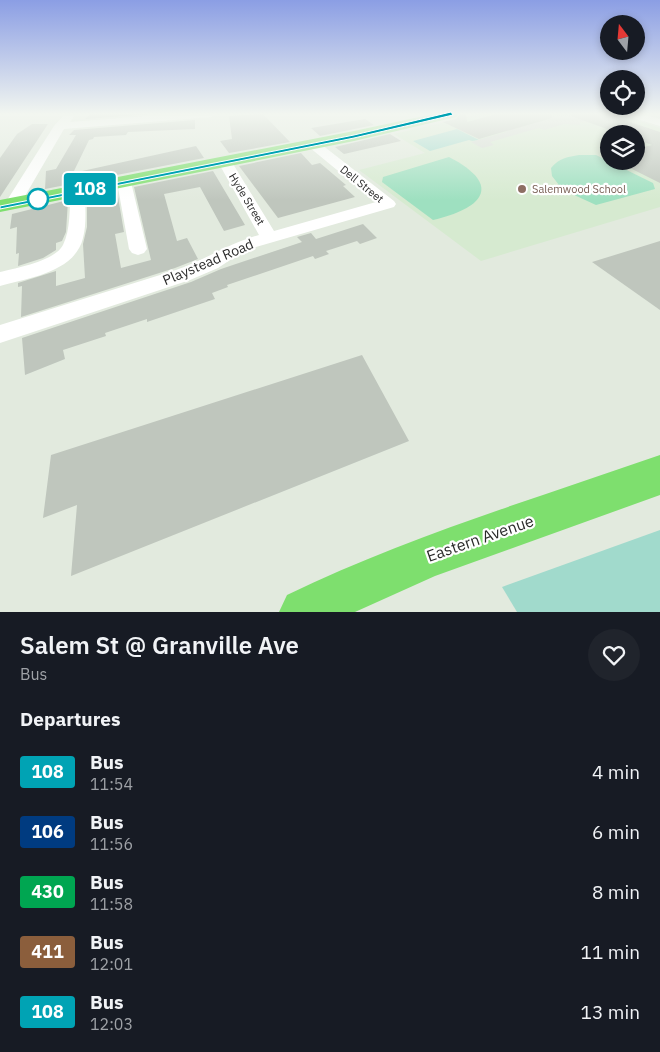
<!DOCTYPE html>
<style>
:root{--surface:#171b24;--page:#20242c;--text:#f1f3f6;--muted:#9ea1a6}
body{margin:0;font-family:"IBM Plex Sans",sans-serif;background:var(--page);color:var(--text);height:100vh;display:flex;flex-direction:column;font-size:19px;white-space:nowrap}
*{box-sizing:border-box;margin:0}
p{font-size:16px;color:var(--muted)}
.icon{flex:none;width:28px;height:28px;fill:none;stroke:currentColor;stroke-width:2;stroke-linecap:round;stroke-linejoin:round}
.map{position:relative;height:612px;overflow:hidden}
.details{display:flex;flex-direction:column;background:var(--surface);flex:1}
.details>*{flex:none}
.badge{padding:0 10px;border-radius:4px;font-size:18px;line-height:32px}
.needle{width:32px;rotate:344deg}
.buttons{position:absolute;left:600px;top:15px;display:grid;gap:10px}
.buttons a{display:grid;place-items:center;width:45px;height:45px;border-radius:50%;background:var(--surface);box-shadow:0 2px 8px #0003;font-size:25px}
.map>.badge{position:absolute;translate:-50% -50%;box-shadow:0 0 0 2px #fff}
h2{padding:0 20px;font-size:19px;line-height:45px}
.round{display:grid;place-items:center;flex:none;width:52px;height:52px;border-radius:26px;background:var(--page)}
.summary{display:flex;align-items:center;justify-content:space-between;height:85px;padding:0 20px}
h1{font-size:24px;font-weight:600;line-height:38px}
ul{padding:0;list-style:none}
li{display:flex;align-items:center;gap:15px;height:60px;padding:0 20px}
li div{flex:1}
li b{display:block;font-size:19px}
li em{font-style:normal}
li .badge{min-width:55px;font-weight:700;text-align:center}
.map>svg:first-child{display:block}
.education{fill:#d6ead0;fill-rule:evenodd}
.green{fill:#a1dacc}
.pitch{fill:#9ee0c0}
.plaza{fill:#d6dbd4}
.building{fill:#bfc6bd}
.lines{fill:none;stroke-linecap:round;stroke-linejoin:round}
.minor{fill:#fff;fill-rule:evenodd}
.major{fill:#7edf6e;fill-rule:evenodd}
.line{fill:#00a3b4;stroke:#fff}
.education-dot{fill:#8d6e63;stroke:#fff;stroke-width:2}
.stop-dot{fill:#fff;stroke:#00a3b4;stroke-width:2.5}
.labels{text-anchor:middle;stroke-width:4.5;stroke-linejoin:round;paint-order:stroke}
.far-street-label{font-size:11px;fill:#2a2a2a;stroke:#fff}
.far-education-label{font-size:11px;fill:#785e54;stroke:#fff;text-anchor:start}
.street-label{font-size:14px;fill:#2a2a2a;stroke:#fff}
.near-street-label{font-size:16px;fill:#2a2a2a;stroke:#fff}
</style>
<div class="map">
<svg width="660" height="612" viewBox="0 0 660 612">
<rect width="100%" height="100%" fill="#e2eade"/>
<path class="education" d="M 479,114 L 617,114 L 660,128 L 660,207 L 481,261 L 359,170 L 425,153 L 394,134 ZM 609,134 L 636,134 L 636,161 L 609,161 Z"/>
<g class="green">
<polygon points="457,129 479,140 472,141 469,140 430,151 413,141"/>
<polygon points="660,530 660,612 517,612 502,587"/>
</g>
<g class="pitch">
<path d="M 579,155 L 596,155 L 653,183 L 655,189 L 596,205 L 572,194 L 559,185 L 552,176 L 551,168 C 559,158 568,157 579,155 Z"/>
<path d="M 449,157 C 505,186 481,209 433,220 L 382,182 L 383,177 Z"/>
</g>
<polygon class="plaza" points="539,114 552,116 567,114 586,121 580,122 580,125 564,124 544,130 539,128 490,142 494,145 482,148 471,142 506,132 508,129 515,129 545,116"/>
<g class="building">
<polygon points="90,114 150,114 85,119"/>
<polygon points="263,114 290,142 229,153 220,141 232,139 229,116"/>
<polygon points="460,114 466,114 467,122 497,114 552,114 552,118 479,139 443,122 456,119"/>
<polygon points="572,114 617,114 618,118 660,132 660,183 616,161 636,161 636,149 652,145 636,139 636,134 621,134 571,116"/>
<polygon points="365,119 374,125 320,136 311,128"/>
<polygon points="195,120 195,129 128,132 126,135 94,137 93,139 89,140 73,173 196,146 204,158 45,189 46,171 56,169 76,135 69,135 74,130"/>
<polygon points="32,124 48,124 0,197 0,158 17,134"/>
<polygon points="390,134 401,141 344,154 335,147"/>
<polygon points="301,153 312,165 320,163 346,185 343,186 355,197 278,218 239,166"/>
<polygon points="213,171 245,225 224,231 200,187 164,194 177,241 187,238 198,259 175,268 21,317 22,286 18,287 18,283 56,271 56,286 85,278 83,244 87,227 87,196 117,191 124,232 115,234 121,268 151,260 134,187"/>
<polygon points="68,200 66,232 62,241 56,243 56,250 43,258 18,266 19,253 16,254 17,227 10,229 12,214"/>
<polygon points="363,224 377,238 360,244 357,241 326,251 329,254 315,259 313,256 227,285 228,287 212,293 215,299 147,322 147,319 105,333 106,336 63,350 65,359 25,375 22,338 191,282 221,269 302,242 297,237 311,233 316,239"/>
<polygon points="660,241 660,310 592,262"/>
<polygon points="362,355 409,441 71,576 77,505 43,518 51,455"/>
</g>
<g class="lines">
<g class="minor">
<polygon points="65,114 75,115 70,122 172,114 216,114 211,117 64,129 18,208 6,208 4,205 54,126"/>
<polygon points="626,114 642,114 660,119 660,126 627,116"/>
<path d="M 313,140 L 317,141 L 394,201 L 396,204 L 394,207 L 256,247 L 239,254 L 218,268 L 190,280 L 0,343 L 0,325 L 176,270 C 205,260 230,243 259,235 L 218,162 L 220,159 L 230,159 L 274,231 L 376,202 L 309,147 L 307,144 L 309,141 Z"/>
<polygon points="124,178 129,179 131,182 147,249 144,253 138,255 132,253 129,249 117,182 119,179"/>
<path d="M 78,187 L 83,188 L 85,191 C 85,206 87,223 83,238 C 75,272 29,278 0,286 L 0,272 C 16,268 55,261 63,245 C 71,229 69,208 71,191 L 73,188 Z"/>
</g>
<g class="major">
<polygon points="433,114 458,114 456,117 354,141 0,212 0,200 354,131"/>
<path d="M 660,455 L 660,495 L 435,576 L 355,612 L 279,612 L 287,595 C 407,537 534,499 660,455 Z"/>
</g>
</g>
<linearGradient id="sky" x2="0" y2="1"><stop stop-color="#8b9ee4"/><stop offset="0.57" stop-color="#f2f6f0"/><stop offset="1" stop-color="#f2f6f0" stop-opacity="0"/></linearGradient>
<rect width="660" height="200" fill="url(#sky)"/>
<polygon class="line" points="451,112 453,115 354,138 0,209 0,206 354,135"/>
<circle class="education-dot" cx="522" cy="189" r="5"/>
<circle class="stop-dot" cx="38" cy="199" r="10"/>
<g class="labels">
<g class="far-street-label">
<text transform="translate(362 184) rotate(39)" y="4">Dell Street</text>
<text transform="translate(247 199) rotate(59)" y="4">Hyde Street</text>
</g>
<g class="far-education-label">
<text x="532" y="193">Salemwood School</text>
</g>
<g class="street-label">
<text transform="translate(208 262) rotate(-23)" y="5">Playstead Road</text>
</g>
<g class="near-street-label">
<text transform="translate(480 538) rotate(-19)" y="6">Eastern Avenue</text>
</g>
</g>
</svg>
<div class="buttons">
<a><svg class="needle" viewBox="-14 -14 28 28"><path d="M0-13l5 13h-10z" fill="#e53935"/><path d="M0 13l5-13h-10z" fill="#9ea1a6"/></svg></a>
<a><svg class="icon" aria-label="locate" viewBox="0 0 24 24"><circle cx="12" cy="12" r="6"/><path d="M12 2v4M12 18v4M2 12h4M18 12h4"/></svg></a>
<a><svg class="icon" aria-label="layers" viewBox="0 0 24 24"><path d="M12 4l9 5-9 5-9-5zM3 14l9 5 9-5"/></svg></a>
</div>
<b class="badge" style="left:90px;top:189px;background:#00a3b4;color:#fff">108</b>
</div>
<section class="details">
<div class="summary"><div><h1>Salem St @ Granville Ave</h1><p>Bus</p></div><a class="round"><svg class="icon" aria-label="heart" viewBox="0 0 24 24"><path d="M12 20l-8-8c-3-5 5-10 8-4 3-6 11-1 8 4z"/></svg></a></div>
<h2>Departures</h2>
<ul>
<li><span class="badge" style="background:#00a3b4;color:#fff">108</span><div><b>Bus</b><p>11:54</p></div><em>4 min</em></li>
<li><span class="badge" style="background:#003b80;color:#fff">106</span><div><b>Bus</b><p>11:56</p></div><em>6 min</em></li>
<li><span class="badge" style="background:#00a651;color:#fff">430</span><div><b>Bus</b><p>11:58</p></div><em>8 min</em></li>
<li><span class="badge" style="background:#8b5e3c;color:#fff">411</span><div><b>Bus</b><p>12:01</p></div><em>11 min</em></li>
<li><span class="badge" style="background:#00a3b4;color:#fff">108</span><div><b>Bus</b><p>12:03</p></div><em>13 min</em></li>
</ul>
</section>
